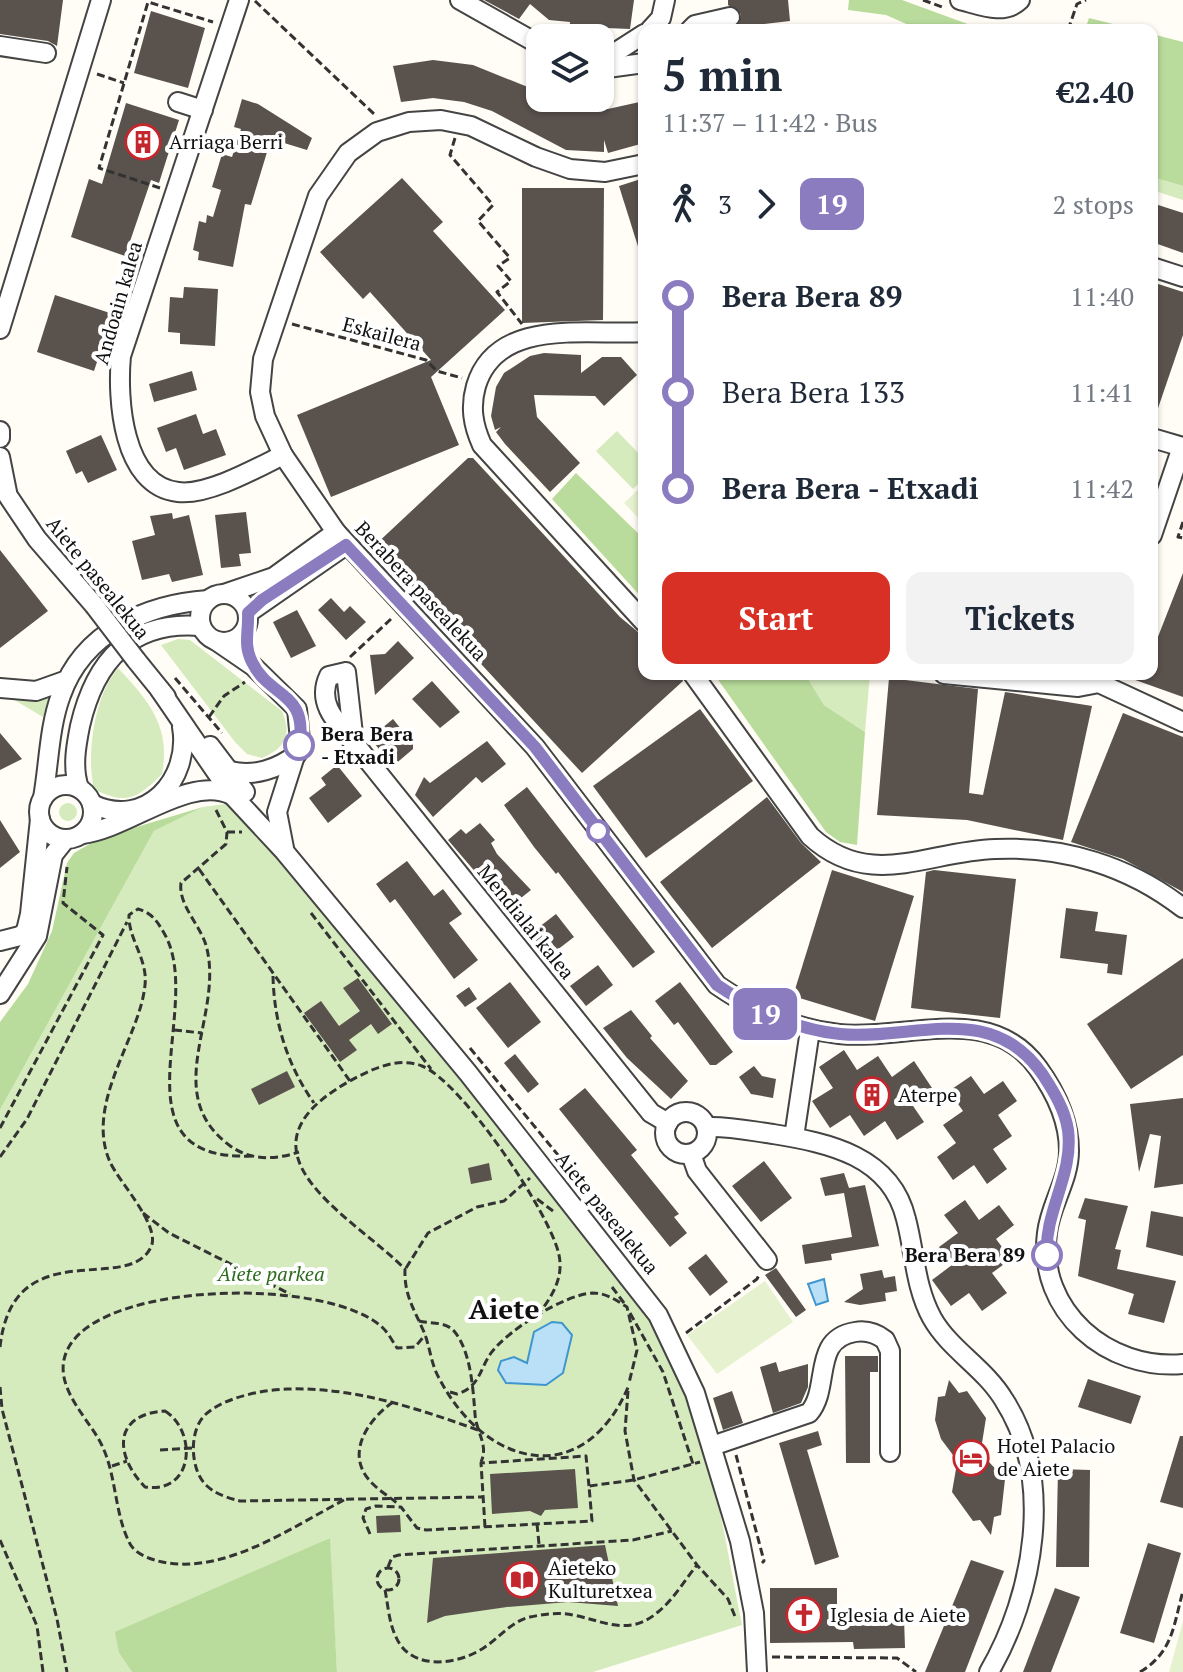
<!DOCTYPE html>
<meta charset="utf-8">
<style>
:root{--surface:#fff;--page:#f2f2f3;--text:#1f2937;--muted:#747a83;--accent:#d93025}
body{margin:0;font-family:"PT Serif",serif;background:var(--page);color:var(--text);height:100vh;display:flex;flex-direction:column;font-size:30px;white-space:nowrap}
*{box-sizing:border-box;margin:0}
p{font-size:26px;color:var(--muted)}
.icon{flex:none;width:44px;height:44px;fill:none;stroke:currentColor;stroke-width:2;stroke-linecap:round;stroke-linejoin:round}
.map{position:relative;flex:1;overflow:hidden}
.sheet{position:absolute;left:638px;top:24px;width:520px;height:656px;display:flex;flex-direction:column;background:var(--surface);border-radius:16px;box-shadow:0 2px 6px #0004}
.sheet>*{flex:none}
.badge{padding:0 16px;border-radius:12px;font-size:28px;line-height:52px}
.controls{position:absolute;left:526px;top:24px;display:grid;gap:16px}
.controls a{display:grid;place-items:center;width:88px;height:88px;border-radius:16px;background:var(--surface);box-shadow:0 2px 6px #0004;font-size:40px}
.map>.badge{position:absolute;translate:-50% -50%;box-shadow:0 0 0 4px #fff}
.legs{display:flex;align-items:center;gap:12px;height:88px;padding:0 24px;font-size:26px}
.legs p{margin-inline-start:auto}
.head{display:flex;align-items:center;justify-content:space-between;height:136px;padding:0 24px}
h1{font-size:44px;font-weight:800;line-height:60px}
.button{display:flex;gap:16px;margin-top:auto;padding:16px 24px}
.button a{flex:1;height:92px;border-radius:16px;background:var(--accent);color:#fff;font-size:32px;font-weight:800;line-height:92px;text-align:center}
.button a+a{background:var(--page);color:var(--text)}
ul{padding:0 24px;list-style:none}
li{display:flex;align-items:center;gap:28px;height:96px;font-size:30px}
li i{display:grid;place-items:center;width:12px;height:100%;margin:0 10px;background:currentColor}
li i::after{content:'';width:20px;height:20px;margin:-10px;border:6px solid;border-radius:50%;background:var(--surface)}
li p{margin-inline-start:auto}
li:first-child i{background:linear-gradient(#0000 50%,currentColor 0)}
li:last-child i{background:linear-gradient(currentColor 50%,#0000 0)}
.map>svg:first-child{display:block}
.green{fill:#d5ebbd}
.forest{fill:#b9dc9c}
.pitch{fill:#e6f2cf}
.water{fill:#b9e0f7;stroke:#3f96cf;stroke-width:2}
.building{fill:#5a524d}
.lines{fill:none;stroke-linecap:round;stroke-linejoin:round}
.minor-casing{stroke:#444;stroke-width:22}
.path{stroke:#333;stroke-width:3;stroke-dasharray:8 4;stroke-linecap:butt}
.minor{stroke:#fff;stroke-width:18}
.minor-bridge-casing{stroke:#444;stroke-width:22;stroke-linecap:butt}
.minor-bridge{stroke:#fff;stroke-width:18}
.line-1-casing{stroke:#fff;stroke-width:18}
.line-1{stroke:#8b7cc0;stroke-width:12}
.stop-1-dot{fill:#fff;stroke:#8b7cc0;stroke-width:4}
.labels{text-anchor:middle;stroke-width:8;stroke-linejoin:round;paint-order:stroke}
.poi-label{font-size:20px;fill:#111;stroke:#fff;text-anchor:start}
.street-label{font-size:20px;fill:#111;stroke:#fff}
.stop-label{font-size:20px;font-weight:bold;fill:#111;stroke:#fff;text-anchor:start}
.park-label{font-size:20px;font-style:italic;fill:#2f6b1f;stroke:#fff}
.district-label{font-size:28px;font-weight:bold;fill:#111;stroke:#fff}
</style>
<div class="map">
<svg width="1183" height="1672" viewBox="0 0 1183 1672">
<rect width="100%" height="100%" fill="#fffdf5"/>
<g class="green">
<polygon points="1152,177 1183,186 1183,200 1152,190"/>
<polygon points="617,431 644,459 644,478 633,489 596,451"/>
<path d="M 178,639 L 190,640 L 282,711 C 292,736 286,747 262,758 L 247,754 L 235,742 L 161,645 Z"/>
<path d="M 118,668 C 149,701 171,727 162,774 C 138,798 126,806 94,789 C 86,755 94,696 118,668 Z"/>
<polygon points="805,674 870,674 865,732 824,705"/>
<polygon points="51,693 43,717 11,698"/>
<circle cx="68" cy="812" r="9"/>
<path d="M 225,804 L 237,808 L 629,1281 C 642,1302 656,1323 667,1345 C 710,1431 723,1532 742,1625 L 593,1672 L 337,1672 L 329,1538 L 119,1653 L 132,1672 L 0,1672 L 0,1110 L 154,831 L 203,807 Z"/>
</g>
<g class="forest">
<polygon points="849,0 902,0 984,30 920,30 886,15 848,10"/>
<polygon points="1089,18 1137,30 1085,30"/>
<polygon points="1152,34 1183,42 1183,186 1152,177"/>
<polygon points="576,473 644,539 644,600 552,499"/>
<polygon points="714,674 805,674 824,705 865,732 857,845 840,842 826,832"/>
<polygon points="203,807 154,831 0,1110 0,1022 28,984 52,931 67,863 74,853 100,838"/>
<polygon points="330,1538 337,1672 132,1672 119,1653 115,1632"/>
</g>
<g class="pitch">
<polygon points="644,484 644,524 624,503"/>
<polygon points="765,1281 793,1322 717,1374 687,1335"/>
<polygon points="1183,1621 1183,1672 1169,1672"/>
</g>
<g class="water">
<polygon points="824,1279 828,1301 816,1305 808,1284"/>
<polygon points="552,1322 562,1323 572,1335 563,1373 546,1385 506,1383 498,1370 501,1361 514,1357 527,1363 534,1332"/>
</g>
<g class="building">
<polygon points="0,0 63,0 57,46 48,41 0,34"/>
<polygon points="484,0 634,0 630,29 606,28 603,38 569,38 570,22 549,20 530,4 519,19"/>
<polygon points="728,0 788,0 790,21 737,27 741,14 728,5"/>
<polygon points="151,11 205,28 188,88 134,73"/>
<polygon points="433,60 473,65 540,92 540,98 552,98 578,109 608,109 644,101 644,143 608,153 604,140 604,152 566,150 492,111 464,102 433,98 401,102 393,66"/>
<polygon points="242,99 258,104 312,138 307,150 271,139 251,205 245,204 233,267 198,260 199,252 193,250 199,221 206,223 207,215 213,217 221,190 212,187 222,154 232,157 241,129 234,127"/>
<polygon points="126,103 179,120 159,183 151,180 125,256 71,237 89,179 102,184"/>
<polygon points="402,178 443,222 433,231 505,310 431,377 459,445 331,497 297,415 431,360 370,292 363,299 320,252"/>
<polygon points="644,178 644,256 641,256 619,186"/>
<polygon points="522,188 604,188 603,320 522,323"/>
<polygon points="1152,203 1183,213 1183,253 1152,242"/>
<polygon points="1152,282 1183,292 1183,335 1154,420"/>
<polygon points="184,287 218,289 215,346 180,344 180,333 168,332 170,297 183,298"/>
<polygon points="55,295 113,314 94,371 37,352"/>
<polygon points="544,353 581,355 581,373 602,357 621,357 637,375 604,406 595,396 534,395 537,417 580,463 550,492 505,444 496,432 501,427 495,430 491,416 496,387 504,373 530,356"/>
<polygon points="192,371 197,390 154,402 149,384"/>
<polygon points="196,414 203,434 216,429 226,455 184,470 176,448 166,452 157,428"/>
<polygon points="101,435 117,470 88,483 82,471 76,474 66,451"/>
<polygon points="468,458 473,458 620,617 644,637 644,674 681,674 683,681 582,773 373,547"/>
<polygon points="246,512 251,553 239,554 241,566 221,568 215,515"/>
<polygon points="172,513 173,519 189,515 203,575 172,582 169,574 142,580 132,541 155,535 150,516"/>
<polygon points="0,550 48,611 0,648"/>
<polygon points="1183,573 1183,697 1124,676 1152,674 1152,652"/>
<polygon points="331,598 344,612 350,606 366,622 346,640 318,610"/>
<polygon points="297,610 316,646 291,658 273,622"/>
<polygon points="398,641 414,658 375,695 370,655 385,654"/>
<polygon points="889,678 978,689 969,793 983,795 1005,692 1092,706 1063,840 967,820 877,815"/>
<polygon points="432,681 460,712 440,728 412,699"/>
<polygon points="700,709 753,781 646,858 593,786"/>
<polygon points="1123,713 1183,737 1183,892 1123,859 1071,842"/>
<polygon points="393,719 413,744 413,749 393,766 370,738"/>
<polygon points="0,733 22,759 0,770"/>
<polygon points="487,741 506,764 482,783 476,777 433,817 415,795 424,777 430,783"/>
<polygon points="337,765 362,796 328,823 309,798 326,785 321,778"/>
<polygon points="527,787 655,952 633,968 558,872 556,874 534,847 504,805"/>
<polygon points="767,797 801,843 821,862 712,948 660,882"/>
<polygon points="0,820 20,852 0,868"/>
<polygon points="480,823 495,840 491,843 497,854 531,890 507,909 448,840 461,829 466,834"/>
<polygon points="407,861 434,896 443,889 462,914 449,923 478,960 454,979 395,899 390,903 376,884"/>
<polygon points="832,870 914,896 875,1021 793,996"/>
<polygon points="934,870 1016,879 1000,1018 911,1008 926,872"/>
<polygon points="1066,908 1098,912 1095,931 1127,935 1122,975 1107,973 1108,964 1060,958"/>
<polygon points="556,914 574,937 548,957 530,934"/>
<polygon points="1183,958 1183,1055 1131,1089 1087,1024"/>
<polygon points="598,965 613,985 586,1006 570,986"/>
<polygon points="358,978 392,1024 378,1034 371,1024 349,1040 357,1050 340,1062 304,1013 321,1001 339,1026 360,1011 343,988"/>
<polygon points="510,982 541,1022 508,1048 476,1008"/>
<polygon points="680,982 733,1052 716,1065 710,1065 678,1022 674,1025 655,1001"/>
<polygon points="469,987 477,999 465,1007 456,996"/>
<polygon points="631,1010 652,1036 650,1038 688,1081 671,1099 627,1058 603,1028"/>
<polygon points="844,1050 857,1070 878,1056 892,1077 914,1061 932,1088 911,1103 924,1122 897,1140 885,1121 864,1136 850,1115 830,1128 812,1101 833,1088 819,1067"/>
<polygon points="515,1054 539,1084 528,1093 504,1063"/>
<polygon points="754,1066 762,1076 776,1079 773,1098 751,1094 739,1077"/>
<polygon points="287,1071 295,1087 259,1105 251,1089"/>
<polygon points="971,1076 984,1094 1003,1081 1017,1101 998,1115 1012,1136 993,1149 1007,1169 987,1184 974,1165 953,1180 937,1157 956,1143 943,1125 963,1111 949,1091"/>
<polygon points="585,1088 637,1150 631,1155 679,1214 674,1217 687,1233 670,1247 559,1109"/>
<polygon points="1183,1098 1183,1184 1154,1188 1161,1136 1150,1134 1139,1172 1130,1104"/>
<polygon points="764,1161 792,1198 761,1222 732,1186"/>
<polygon points="489,1163 492,1180 471,1184 468,1168"/>
<polygon points="844,1173 849,1188 865,1185 879,1246 831,1254 832,1260 805,1264 802,1245 852,1237 844,1193 825,1196 820,1178"/>
<polygon points="1085,1198 1128,1206 1115,1249 1121,1250 1117,1269 1176,1281 1164,1323 1128,1314 1134,1294 1078,1276 1086,1220 1078,1218"/>
<polygon points="965,1200 979,1220 999,1205 1014,1225 996,1239 1011,1259 992,1273 1007,1293 982,1311 969,1293 951,1306 932,1280 952,1265 939,1247 958,1233 944,1215"/>
<polygon points="1151,1211 1183,1217 1183,1256 1146,1247"/>
<polygon points="706,1254 728,1282 710,1296 688,1268"/>
<polygon points="776,1268 806,1310 796,1317 765,1275"/>
<polygon points="882,1270 884,1278 895,1276 897,1291 885,1293 886,1301 860,1305 844,1302 863,1289 860,1274"/>
<polygon points="845,1356 878,1356 878,1372 870,1372 870,1463 846,1463"/>
<polygon points="776,1362 779,1372 808,1364 808,1387 801,1403 773,1413 760,1367"/>
<polygon points="1088,1379 1141,1396 1131,1424 1078,1407"/>
<polygon points="949,1380 959,1393 967,1391 986,1418 982,1443 989,1462 1005,1479 1001,1515 994,1517 991,1535 980,1520 973,1521 952,1492 956,1469 953,1455 941,1439 935,1420 938,1397 945,1396"/>
<polygon points="732,1391 743,1423 723,1430 713,1398"/>
<polygon points="818,1431 822,1445 807,1450 839,1557 815,1565 779,1443"/>
<polygon points="1180,1436 1183,1436 1183,1508 1160,1502"/>
<polygon points="575,1469 578,1508 545,1510 541,1516 530,1511 492,1514 490,1474"/>
<polygon points="1058,1469 1090,1470 1089,1567 1056,1567"/>
<polygon points="400,1515 401,1532 377,1533 376,1516"/>
<polygon points="1148,1543 1181,1553 1154,1643 1120,1633"/>
<polygon points="605,1545 618,1606 568,1602 507,1607 445,1616 427,1623 433,1558"/>
<polygon points="971,1560 1004,1571 965,1672 925,1672"/>
<polygon points="770,1588 837,1588 837,1619 904,1618 905,1648 854,1649 853,1642 770,1643"/>
<polygon points="1055,1588 1080,1597 1051,1672 1023,1672"/>
</g>
<g class="lines">
<defs>
<g id="minor">
<path d="M 239,0 L 121,356 C 117,398 122,486 178,492 C 207,496 257,468 283,455"/>
<polyline points="460,0 540,45"/>
<path d="M 960,0 C 980,5 1004,16 1020,0"/>
<polyline points="650,30 661,18 665,0"/>
<polyline points="690,30 695,25 730,17"/>
<polyline points="0,46 46,53"/>
<polyline points="600,57 616,52 644,34"/>
<polyline points="600,69 644,63"/>
<polyline points="178,102 203,110"/>
<path d="M 644,164 L 605,172 L 570,169 L 536,157 L 471,126 L 441,120 L 409,122 L 377,132 L 348,153 L 318,196 L 263,359 L 260,392 L 265,416 L 283,455 L 336,532 L 535,747 L 717,985 C 755,1011 793,1029 839,1034 C 905,1041 990,1001 1038,1068 C 1056,1093 1069,1120 1069,1151 C 1069,1180 1050,1205 1047,1233 C 1037,1311 1108,1371 1183,1364"/>
<polyline points="1152,267 1183,277"/>
<polyline points="0,329 101,0"/>
<path d="M 644,332 C 589,336 497,316 476,386 C 470,407 473,425 482,445 L 644,622"/>
<polyline points="0,431 0,438"/>
<polyline points="1152,438 1183,447"/>
<polyline points="0,457 7,492"/>
<polyline points="0,484 37,539 94,605"/>
<polyline points="1152,535 1182,447"/>
<polyline points="224,594 274,577 336,532"/>
<circle cx="224" cy="618" r="24"/>
<polyline points="248,613 346,545"/>
<polyline points="218,642 253,666 297,709 300,740 277,812 284,848"/>
<polyline points="136,660 166,697"/>
<path d="M 693,674 L 810,836 C 870,891 927,851 995,849 C 1064,846 1129,866 1183,908"/>
<polyline points="944,674 1078,687 1099,683 1183,722"/>
<polyline points="0,688 36,691 67,680"/>
<polyline points="160,690 232,795 284,851 468,1073 658,1315 695,1393 740,1541 754,1613 757,1672"/>
<path d="M 354,743 L 346,672 L 329,676 C 316,703 337,723 354,743 L 651,1113 L 668,1123"/>
<polyline points="210,746 245,792"/>
<path d="M 230,771 C 254,777 278,769 297,754"/>
<circle cx="66" cy="812" r="27"/>
<path d="M 79,788 C 72,768 76,746 80,726 C 95,661 131,620 201,626"/>
<path d="M 43,798 C 49,764 49,727 61,695 C 83,632 147,604 208,600"/>
<path d="M 92,804 C 146,830 191,779 182,727"/>
<path d="M 82,834 C 128,829 189,774 232,795"/>
<polyline points="25,935 30,914 40,819"/>
<polyline points="0,941 20,936 33,927"/>
<polyline points="0,994 37,936 53,855 65,840"/>
<circle cx="686" cy="1133" r="21"/>
<path d="M 707,1127 C 729,1126 751,1131 773,1134 C 829,1143 891,1156 906,1219 C 915,1253 915,1287 932,1318 C 950,1350 985,1368 1004,1400 C 1055,1479 1034,1595 989,1672"/>
<polyline points="794,1137 810,1030"/>
<polyline points="691,1154 697,1171 767,1260"/>
<path d="M 712,1446 L 809,1413 C 831,1388 811,1339 855,1332 C 866,1330 876,1333 885,1340 L 890,1351 L 890,1452"/>
</g>
</defs>
<use href="#minor" class="minor-casing"/>
<g class="path">
<polyline points="923,0 945,8"/>
<polyline points="255,1 374,114"/>
<polyline points="1068,30 1077,4 1086,0"/>
<polyline points="97,74 124,83"/>
<polyline points="455,138 450,155 493,205 478,221 510,258 498,266 511,281 497,292 522,324"/>
<polyline points="160,188 99,168 148,2 213,22"/>
<polyline points="292,324 426,360 437,371 462,378"/>
<polyline points="1183,522 1178,537 1183,538"/>
<polyline points="350,657 391,619"/>
<polyline points="175,678 222,733"/>
<polyline points="209,717 224,696 245,682"/>
<path d="M 216,810 L 227,832 L 226,844 L 181,883 C 178,906 202,926 207,949 C 223,1017 160,1093 229,1145 C 250,1161 275,1160 299,1152"/>
<polyline points="227,832 242,832"/>
<polyline points="199,869 350,1081"/>
<polyline points="311,913 431,1069"/>
<path d="M 273,976 C 274,1022 287,1065 314,1103"/>
<polyline points="174,1030 202,1033"/>
<polyline points="470,1048 646,1262 644,1269"/>
<polyline points="0,1128 103,935 63,903 67,867"/>
<polyline points="0,1157 27,1119 127,922"/>
<polyline points="537,1199 553,1211"/>
<polyline points="143,1213 169,1233 290,1294"/>
<polyline points="406,1268 428,1233 477,1207 504,1201 530,1178"/>
<polyline points="612,1287 624,1303"/>
<polyline points="630,1313 663,1372 693,1464"/>
<path d="M 537,1316 C 551,1298 564,1279 559,1255 C 551,1214 461,1081 422,1066 C 397,1056 370,1070 348,1082 C 225,1152 351,1215 405,1269 C 404,1295 414,1309 424,1332 C 430,1347 431,1364 439,1378 C 486,1469 585,1491 629,1385"/>
<path d="M 419,1321 C 430,1324 445,1321 454,1331 C 471,1351 473,1389 475,1414 C 476,1432 489,1445 481,1462"/>
<polyline points="686,1333 757,1279 760,1273"/>
<path d="M 0,1347 C 13,1230 128,1296 151,1247 C 161,1226 119,1182 110,1162 C 84,1103 140,1038 145,985 C 148,959 128,939 129,915 L 138,909 C 152,913 157,921 164,933 C 207,1006 107,1162 252,1156"/>
<polyline points="0,1387 2,1409 57,1619 67,1672"/>
<polyline points="628,1391 625,1431 634,1480 697,1565 728,1599 736,1619"/>
<path d="M 450,1392 L 457,1394 C 480,1387 479,1370 491,1353 C 508,1330 565,1294 593,1293 C 606,1293 616,1300 627,1307 L 637,1350 L 629,1383"/>
<path d="M 393,1402 C 366,1421 343,1457 374,1485 C 381,1492 390,1497 398,1504"/>
<path d="M 165,1411 C 197,1431 195,1494 145,1487 C 114,1455 113,1414 165,1411 Z"/>
<path d="M 478,1430 C 416,1408 354,1387 287,1389 C 263,1390 225,1397 206,1414 C 188,1430 190,1471 207,1486 C 217,1495 229,1498 240,1501 L 483,1497"/>
<polyline points="160,1450 194,1448"/>
<polyline points="736,1455 764,1561 762,1563"/>
<polyline points="112,1466 127,1461"/>
<path d="M 344,1500 C 290,1528 222,1577 158,1561 C 147,1558 134,1553 129,1542 C 113,1509 117,1470 98,1438 C 81,1410 49,1379 70,1345 C 111,1280 331,1278 383,1328 C 389,1334 393,1342 397,1348 L 415,1347 L 425,1335"/>
<polyline points="537,1524 539,1544"/>
<polyline points="485,1527 481,1463 586,1456 589,1486"/>
<polyline points="370,1534 363,1518 366,1509 376,1506 401,1507 417,1528 426,1530 592,1521 589,1486 634,1480 700,1462"/>
<polyline points="0,1540 37,1626 43,1672"/>
<polyline points="388,1567 392,1557 399,1555 633,1540 672,1531"/>
<circle cx="388" cy="1579" r="11"/>
<path d="M 385,1590 C 388,1605 389,1623 396,1637 C 411,1672 459,1665 485,1647 C 500,1637 512,1621 530,1617 C 544,1614 559,1612 573,1615 C 604,1621 629,1637 658,1612 C 673,1600 685,1580 697,1565"/>
<polyline points="772,1657 897,1658 916,1672"/>
<path d="M 1140,1672 C 1173,1652 1173,1627 1183,1591"/>
</g>
<use href="#minor" class="minor"/>
<defs>
<polyline id="minor-bridge" points="94,605 136,660"/>
</defs>
<use href="#minor-bridge" class="minor-bridge-casing"/>
<use href="#minor-bridge" class="minor-bridge"/>
</g>
<g class="lines">
<defs>
<path id="line-1" d="M 299,745 C 309,692 269,698 252,662 C 243,644 249,632 248,613 L 262,600 L 346,545 L 535,747 L 717,985 C 756,1011 794,1029 840,1034 C 913,1041 991,999 1043,1075 C 1054,1092 1065,1110 1068,1130 C 1074,1175 1044,1211 1047,1255"/>
</defs>
<use href="#line-1" class="line-1-casing"/>
<use href="#line-1" class="line-1"/>
</g>
<defs>
<symbol id="building-ring" viewBox="-11 -11 22 22"><circle r="9.5" fill="#fff" stroke="#c4262e" stroke-width="1.5"/><path d="M-4-6H4V6H1V3H-1V6H-4ZM-2.5-4.3h1.7v1.8h-1.7ZM.8-4.3h1.7v1.8H.8ZM-2.5-1h1.7V.8h-1.7ZM.8-1h1.7V.8H.8Z" fill="#c4262e"/></symbol>
<symbol id="hotel-ring" viewBox="-11 -11 22 22"><circle r="9.5" fill="#fff" stroke="#c4262e" stroke-width="1.5"/><path d="M-6-4.5h1.5V1H6V5H4.5V3h-9V5H-6ZM-4 0a1.8 1.8 0 1 1 3.6 0ZM.5 0V-2.5h3Q6-2.5 6 0Z" fill="#c4262e"/></symbol>
<symbol id="library-ring" viewBox="-11 -11 22 22"><circle r="9.5" fill="#fff" stroke="#c4262e" stroke-width="1.5"/><path d="M-6-4Q-3-5.5-.7-3.5V5Q-3 3-6 4ZM6-4Q3-5.5 .7-3.5V5Q3 3 6 4Z" fill="#c4262e"/></symbol>
<symbol id="church-ring" viewBox="-11 -11 22 22"><circle r="9.5" fill="#fff" stroke="#c4262e" stroke-width="1.5"/><path d="M-1.2-6h2.4v3.5h3.3v2.4h-3.3V6h-2.4V-.1h-3.3v-2.4h3.3Z" fill="#c4262e"/></symbol>
</defs>
<g fill-rule="evenodd">
<use href="#building-ring" x="123" y="122" width="40" height="40"/>
<use href="#building-ring" x="852" y="1075" width="40" height="40"/>
<use href="#hotel-ring" x="951" y="1438" width="40" height="40"/>
<use href="#library-ring" x="502" y="1560" width="40" height="40"/>
<use href="#church-ring" x="784" y="1595" width="40" height="40"/>
</g>
<g class="stop-1-dot">
<circle cx="299" cy="745" r="14"/>
<circle cx="598" cy="831" r="10"/>
<circle cx="1047" cy="1255" r="14"/>
</g>
<g class="labels">
<g class="poi-label">
<text x="169" y="149">Arriaga Berri</text>
<text x="898" y="1102">Aterpe</text>
<text x="997" y="1453">Hotel Palacio<tspan x="997" dy="23">de Aiete</tspan></text>
<text x="548" y="1575">Aieteko<tspan x="548" dy="23">Kulturetxea</tspan></text>
<text x="830" y="1622">Iglesia de Aiete</text>
</g>
<g class="street-label">
<text transform="translate(118 303) rotate(-74)" y="7">Andoain kalea</text>
<text transform="translate(382 334) rotate(15)" y="7">Eskailera</text>
<text transform="translate(98 578) rotate(51)" y="7">Aiete pasealekua</text>
<text transform="translate(421 591) rotate(47)" y="7">Berabera pasealekua</text>
<text transform="translate(526 922) rotate(51)" y="7">Mendialai kalea</text>
<text transform="translate(607 1213) rotate(51)" y="7">Aiete pasealekua</text>
</g>
<g class="stop-label">
<text x="321" y="741">Bera Bera<tspan x="321" dy="23">- Etxadi</tspan></text>
<text x="1025" y="1262" text-anchor="end">Bera Bera 89</text>
</g>
<g class="park-label">
<text x="271" y="1281">Aiete parkea</text>
</g>
<g class="district-label">
<text x="504" y="1319">Aiete</text>
</g>
</g>
</svg>
<div class="controls">
<a><svg class="icon" aria-label="layers" viewBox="0 0 24 24"><path d="M12 4l9 5-9 5-9-5zM3 14l9 5 9-5"/></svg></a>
</div>
<b class="badge" style="left:765px;top:1014px;background:#8b7cc0;color:#fff">19</b>
<section class="sheet">
<div class="head"><div><h1>5 min</h1><p>11:37 – 11:42 · Bus</p></div><b>€2.40</b></div>
<div class="legs"><svg class="icon" aria-label="walk" viewBox="0 0 24 24"><circle cx="13" cy="4" r="2"/><path d="M13 8l-2 6 4 7M11 14l-3 7M7 12l3-4h3l4 4"/></svg>3<svg class="icon" aria-label="forward" viewBox="0 0 24 24"><path d="M9 5l7 7-7 7"/></svg><b class="badge" style="background:#8b7cc0;color:#fff">19</b><p>2 stops</p></div>
<ul>
<li><i style="color:#8b7cc0"></i><b>Bera Bera 89</b><p>11:40</p></li>
<li><i style="color:#8b7cc0"></i><span>Bera Bera 133</span><p>11:41</p></li>
<li><i style="color:#8b7cc0"></i><b>Bera Bera - Etxadi</b><p>11:42</p></li>
</ul>
<div class="button"><a>Start</a><a>Tickets</a></div>
</section>
</div>
